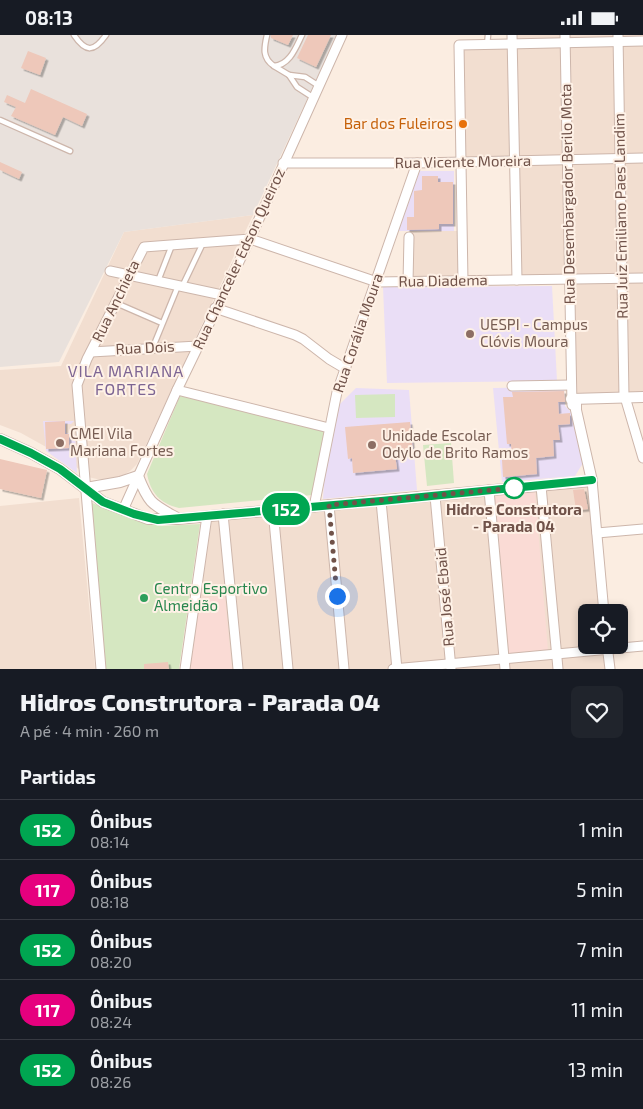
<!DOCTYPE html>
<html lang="pt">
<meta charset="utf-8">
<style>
:root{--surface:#171b24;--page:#20242c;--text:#f1f3f6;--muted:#9ea1a6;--line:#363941}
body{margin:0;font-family:"Exo 2",sans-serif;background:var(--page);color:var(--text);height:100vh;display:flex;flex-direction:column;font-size:19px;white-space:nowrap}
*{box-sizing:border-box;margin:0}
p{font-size:16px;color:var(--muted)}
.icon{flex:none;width:28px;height:28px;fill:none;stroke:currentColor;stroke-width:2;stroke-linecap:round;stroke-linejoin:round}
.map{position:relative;height:634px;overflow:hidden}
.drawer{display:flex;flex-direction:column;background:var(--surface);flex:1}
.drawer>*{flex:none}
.badge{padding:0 10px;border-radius:16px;font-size:18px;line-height:32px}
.fabs{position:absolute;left:578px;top:569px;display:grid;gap:10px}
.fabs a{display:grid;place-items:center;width:50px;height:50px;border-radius:8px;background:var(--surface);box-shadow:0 2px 8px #0003;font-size:25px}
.you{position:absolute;width:25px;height:25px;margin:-12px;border:4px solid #fff;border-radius:50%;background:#1a73e8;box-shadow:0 0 0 8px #1a73e833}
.map>.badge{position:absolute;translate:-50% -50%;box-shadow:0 0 0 2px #fff}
h2{padding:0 20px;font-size:19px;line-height:45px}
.round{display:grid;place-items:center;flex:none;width:52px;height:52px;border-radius:8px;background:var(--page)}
.overview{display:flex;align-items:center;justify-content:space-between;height:85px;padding:0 20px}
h1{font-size:24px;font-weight:800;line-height:38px}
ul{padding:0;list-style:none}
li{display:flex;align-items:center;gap:15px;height:60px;padding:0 20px;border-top:1px solid var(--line)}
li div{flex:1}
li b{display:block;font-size:19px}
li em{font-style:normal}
li .badge{min-width:55px;font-weight:700;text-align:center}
.status{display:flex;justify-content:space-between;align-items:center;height:35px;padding:0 25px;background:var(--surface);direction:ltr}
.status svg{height:14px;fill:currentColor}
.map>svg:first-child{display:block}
.residential{fill:#f2ded0}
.commercial{fill:#fadbd5}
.industrial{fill:#e9e1dc}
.education{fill:#eadef6}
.green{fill:#d5e7c1}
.building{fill:#eec8ba;filter:url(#shadow)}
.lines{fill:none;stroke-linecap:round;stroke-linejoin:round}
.service-casing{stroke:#cdb6ab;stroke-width:7}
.minor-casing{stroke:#cdb6ab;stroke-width:11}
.tertiary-casing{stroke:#cdb6ab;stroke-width:12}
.service{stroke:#fff;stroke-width:4.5}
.minor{stroke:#fff;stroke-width:9}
.tertiary{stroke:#fff;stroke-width:10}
.line-casing{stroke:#fff;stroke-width:11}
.line{stroke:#00a651;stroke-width:8}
.walk{stroke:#705249;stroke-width:5;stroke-dasharray:0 9}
.food-dot{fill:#e8710a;stroke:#fef1e6;stroke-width:2}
.education-dot{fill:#8d6e63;stroke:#fef1e6;stroke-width:2}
.stop-dot{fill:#fff;stroke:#00a651;stroke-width:2.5}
.leisure-dot{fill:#2e9e5b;stroke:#fef1e6;stroke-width:2}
.labels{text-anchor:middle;stroke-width:4;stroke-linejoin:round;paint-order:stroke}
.food-label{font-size:15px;fill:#c56008;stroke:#fef1e6;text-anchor:end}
.street-label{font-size:15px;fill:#705249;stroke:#fef1e6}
.education-label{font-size:15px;fill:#785e54;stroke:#fef1e6;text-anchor:start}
.stop-label{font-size:15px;font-weight:bold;fill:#705249;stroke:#fef1e6}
.leisure-label{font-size:15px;fill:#27864d;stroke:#fef1e6;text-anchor:start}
.neighbourhood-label{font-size:16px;letter-spacing:1px;fill:#7d6593;stroke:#fef1e6}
</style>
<div class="status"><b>08:13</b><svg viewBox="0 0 49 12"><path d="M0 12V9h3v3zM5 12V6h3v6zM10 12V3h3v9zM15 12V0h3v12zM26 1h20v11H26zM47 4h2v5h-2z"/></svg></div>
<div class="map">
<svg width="643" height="634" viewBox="0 0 643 634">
<defs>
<filter id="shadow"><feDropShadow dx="2.5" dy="2.5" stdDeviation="0" flood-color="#0004"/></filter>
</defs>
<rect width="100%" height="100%" fill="#fbede1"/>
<g class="residential">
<polygon points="512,0 643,0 643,362 571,364 569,245 517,245 514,126 461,127 459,10 512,10"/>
<polygon points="253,180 137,429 130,436 122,441 111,444 97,444 88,442 66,423 21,398 0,390 0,335 61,331 124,197"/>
<polygon points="409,196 462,196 463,246 408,247"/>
<polygon points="592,445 604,577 586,578 586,610 607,610 610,634 185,634 207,481"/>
<polygon points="79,463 95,634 0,634 0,471"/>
</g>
<g class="commercial">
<polygon points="535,457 548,616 507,619 494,460"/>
<polygon points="225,561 232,634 189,634 198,563"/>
</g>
<polygon class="industrial" points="0,0 337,0 253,180 124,197 59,327 0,332"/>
<g class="education">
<polygon points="417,136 454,136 454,196 397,196"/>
<polygon points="552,251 557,346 387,348 383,252"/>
<polygon points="564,352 565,371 571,377 583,428 575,441 502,447 493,353"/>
<polygon points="356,353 409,355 417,455 323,464 324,448 336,373"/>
<polygon points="43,386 74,386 71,389 66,389 66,398 75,400 77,438 46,416"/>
</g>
<g class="green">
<polygon points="395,359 395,382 356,383 355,360"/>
<path d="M 180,361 L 325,395 L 312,460 L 179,473 C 159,468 151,458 147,439 Z"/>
<polygon points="451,408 454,448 427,451 423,410"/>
<polygon points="92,468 143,488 162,491 200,489 179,634 105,634"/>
</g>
<g class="building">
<polygon points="271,0 293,0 288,10 271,3"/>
<polygon points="308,0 331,0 316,32 297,23"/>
<polygon points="28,16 46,23 40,40 21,33"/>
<polygon points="31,54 87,79 82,91 63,82 55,100 11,81 16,72 4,67 7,60 25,68"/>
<polygon points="0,127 22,137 19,144 0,135"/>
<polygon points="422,141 438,141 438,147 453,147 453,189 439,189 439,194 407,195 407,182 414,182 414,156 422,155"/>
<polygon points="564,356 565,367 558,367 559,379 570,378 570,389 558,390 560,405 553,405 554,421 536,423 537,439 503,442 502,425 512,424 511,409 507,409 503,362 513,362 512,357"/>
<polygon points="65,386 65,399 69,399 69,413 46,414 45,387"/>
<polygon points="410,387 413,418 395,420 397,434 353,438 352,423 348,424 345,392"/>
<polygon points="0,424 47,435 41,463 0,454"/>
<polygon points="584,454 588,474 576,475 573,455"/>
<polygon points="168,627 169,634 144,634 144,629"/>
</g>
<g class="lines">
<defs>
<g id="service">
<path d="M 74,0 C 86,18 94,17 106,0"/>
<path d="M 267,0 C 264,13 262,23 274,31 C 290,30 296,12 302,0"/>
<polyline points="487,10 488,0"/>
<polyline points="274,31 289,40 297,52 314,63"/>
<polyline points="289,40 305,42 319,51"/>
<polyline points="0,85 70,116"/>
<polyline points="158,246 172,210"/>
<polyline points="182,252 203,208"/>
<polyline points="116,268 162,288"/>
<polyline points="153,312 178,251"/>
</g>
<g id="minor">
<polyline points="512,0 517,245"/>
<polyline points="565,0 572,370"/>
<polyline points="618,0 624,362"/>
<polyline points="283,128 417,128 643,123"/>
<polyline points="110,236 222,260"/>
<polyline points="463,246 459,10 643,6"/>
<polyline points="408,247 409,202"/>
<polyline points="215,273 295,300 303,304 329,324 346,334"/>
<polyline points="91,317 198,311"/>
<polyline points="512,351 571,350"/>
<polyline points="177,355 329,393"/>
<polyline points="625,362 643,423"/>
<polyline points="592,445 604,578"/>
<polyline points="541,451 558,634"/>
<polyline points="489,455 505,634"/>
<polyline points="435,461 451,634"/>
<polyline points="381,466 397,634"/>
<polyline points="329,470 344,634"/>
<polyline points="314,472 337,357 417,128"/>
<polyline points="123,475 177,355 250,204 342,0"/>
<polyline points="273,475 288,634"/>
<polyline points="223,479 238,634"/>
<polyline points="597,498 643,494"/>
<polyline points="607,610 610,634"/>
<polyline points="101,634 77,350 87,324 144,212 250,204 377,247 643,243"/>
<polyline points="185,634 207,481"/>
<polyline points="393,634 643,611"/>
</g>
<g id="tertiary">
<polyline points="571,364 643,362"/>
<polyline points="0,404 31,418 60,434 103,467 148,484 178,484 592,446 576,375 576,364"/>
<path d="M 86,453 L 120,447 L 138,441 C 149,469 152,469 177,483"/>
</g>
</defs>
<use href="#service" class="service-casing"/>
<use href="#minor" class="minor-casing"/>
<use href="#tertiary" class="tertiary-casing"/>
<use href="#service" class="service"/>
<use href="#minor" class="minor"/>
<use href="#tertiary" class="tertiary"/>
</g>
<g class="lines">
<defs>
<polyline id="line" points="0,404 31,418 60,434 103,467 134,479 158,485 381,466 592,445"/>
</defs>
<use href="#line" class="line-casing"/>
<use href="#line" class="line"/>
<polyline class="walk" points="337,561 329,470 514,453"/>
</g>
<circle class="food-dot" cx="463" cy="89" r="5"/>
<g class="education-dot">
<circle cx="470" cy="299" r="5"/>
<circle cx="60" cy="408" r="5"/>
<circle cx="372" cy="410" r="5"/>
</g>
<circle class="stop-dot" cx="514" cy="453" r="10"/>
<circle class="leisure-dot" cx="144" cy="563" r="5"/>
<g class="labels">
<g class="food-label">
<text x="453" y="94">Bar dos Fuleiros</text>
</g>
<g class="street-label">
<text transform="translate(463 127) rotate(-1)" y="5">Rua Vicente Moreira</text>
<text transform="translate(568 159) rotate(-91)" y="5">Rua Desembargador Berilo Mota</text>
<text transform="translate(621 181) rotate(-91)" y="5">Rua Juiz Emiliano Paes Landim</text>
<text transform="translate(239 224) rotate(-65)" y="5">Rua Chanceler Edson Queiroz</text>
<text transform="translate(443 246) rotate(-1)" y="5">Rua Diadema</text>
<text transform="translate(116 266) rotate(-64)" y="5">Rua Anchieta</text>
<text transform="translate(358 298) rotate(-71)" y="5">Rua Corália Moura</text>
<text transform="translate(145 313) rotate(-3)" y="5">Rua Dois</text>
<text transform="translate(445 562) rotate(-95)" y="5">Rua José Ebaid</text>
</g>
<g class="education-label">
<text x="480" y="295">UESPI - Campus<tspan x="480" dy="17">Clóvis Moura</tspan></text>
<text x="70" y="404">CMEI Vila<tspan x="70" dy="17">Mariana Fortes</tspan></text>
<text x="382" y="406">Unidade Escolar<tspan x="382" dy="17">Odylo de Brito Ramos</tspan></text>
</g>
<g class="stop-label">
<text x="514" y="480">Hidros Construtora<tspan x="514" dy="17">- Parada 04</tspan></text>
</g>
<g class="leisure-label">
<text x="154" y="559">Centro Esportivo<tspan x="154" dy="17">Almeidão</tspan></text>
</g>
<g class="neighbourhood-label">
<text x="126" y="342">VILA MARIANA<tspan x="126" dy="18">FORTES</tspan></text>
</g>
</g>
</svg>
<div class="fabs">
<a><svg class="icon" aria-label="locate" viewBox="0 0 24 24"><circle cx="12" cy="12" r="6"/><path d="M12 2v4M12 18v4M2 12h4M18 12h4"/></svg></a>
</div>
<div class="you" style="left:337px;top:561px"></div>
<b class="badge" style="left:286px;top:474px;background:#00a651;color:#fff">152</b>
</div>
<section class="drawer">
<div class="overview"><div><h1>Hidros Construtora - Parada 04</h1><p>A pé · 4 min · 260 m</p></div><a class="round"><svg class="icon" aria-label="heart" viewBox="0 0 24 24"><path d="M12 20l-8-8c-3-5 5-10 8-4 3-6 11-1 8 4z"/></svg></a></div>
<h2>Partidas</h2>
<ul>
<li><span class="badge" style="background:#00a651;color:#fff">152</span><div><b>Ônibus</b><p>08:14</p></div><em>1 min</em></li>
<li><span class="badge" style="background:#e6007e;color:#fff">117</span><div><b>Ônibus</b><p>08:18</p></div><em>5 min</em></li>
<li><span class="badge" style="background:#00a651;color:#fff">152</span><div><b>Ônibus</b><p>08:20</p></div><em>7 min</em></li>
<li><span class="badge" style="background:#e6007e;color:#fff">117</span><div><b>Ônibus</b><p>08:24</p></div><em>11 min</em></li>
<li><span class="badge" style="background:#00a651;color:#fff">152</span><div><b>Ônibus</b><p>08:26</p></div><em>13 min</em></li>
</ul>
</section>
